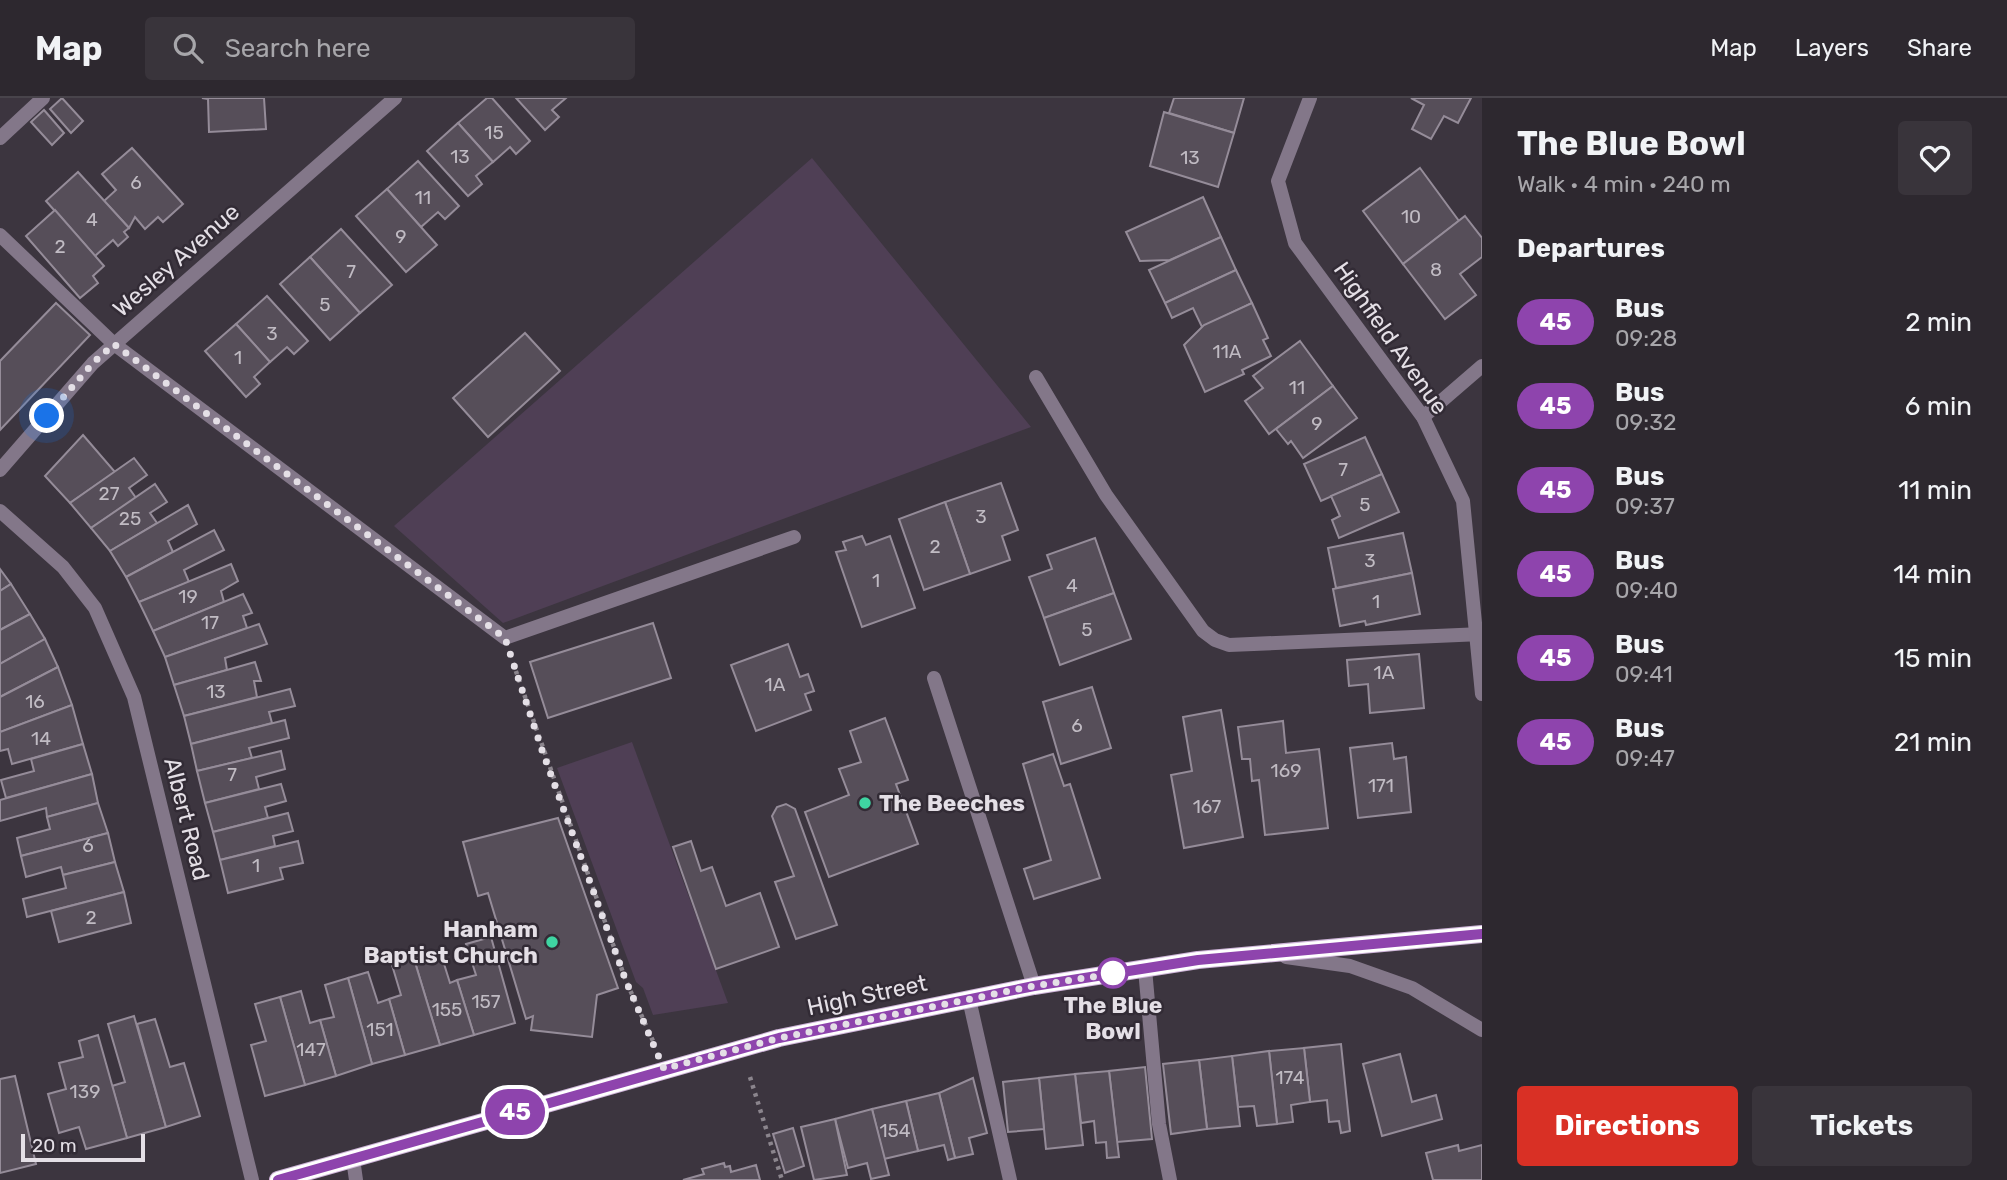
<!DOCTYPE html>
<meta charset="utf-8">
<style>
:root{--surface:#2d282f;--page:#39343b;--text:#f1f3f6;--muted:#a7a6aa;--line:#48444b;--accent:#d93025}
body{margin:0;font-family:Rubik,sans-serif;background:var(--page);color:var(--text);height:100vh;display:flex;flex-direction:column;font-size:26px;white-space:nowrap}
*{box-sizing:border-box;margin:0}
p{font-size:23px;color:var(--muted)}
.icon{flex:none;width:38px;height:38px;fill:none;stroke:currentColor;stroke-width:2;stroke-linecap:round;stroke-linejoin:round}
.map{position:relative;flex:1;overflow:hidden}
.details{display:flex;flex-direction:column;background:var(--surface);width:525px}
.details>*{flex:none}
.badge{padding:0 14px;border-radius:23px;font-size:24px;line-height:46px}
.scale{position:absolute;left:21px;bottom:18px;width:124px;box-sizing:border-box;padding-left:7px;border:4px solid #e4dfe6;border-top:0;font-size:19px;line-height:24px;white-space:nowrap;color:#e4dfe6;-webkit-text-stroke:5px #322b35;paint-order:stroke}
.you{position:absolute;width:35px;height:35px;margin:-18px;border:5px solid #fff;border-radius:50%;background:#1a73e8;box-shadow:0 0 0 10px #1a73e833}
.map>.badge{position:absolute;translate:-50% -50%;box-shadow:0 0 0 4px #fff}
h2{padding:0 35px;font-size:26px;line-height:63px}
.round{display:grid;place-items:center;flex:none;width:74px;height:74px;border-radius:7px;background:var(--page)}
.summary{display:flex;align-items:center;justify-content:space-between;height:119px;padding:0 35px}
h1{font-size:33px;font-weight:700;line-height:52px}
.action{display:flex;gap:14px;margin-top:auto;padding:14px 35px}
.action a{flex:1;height:80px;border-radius:7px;background:var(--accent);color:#fff;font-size:28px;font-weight:700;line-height:80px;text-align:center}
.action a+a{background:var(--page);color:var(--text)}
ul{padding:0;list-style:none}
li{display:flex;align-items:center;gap:21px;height:84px;padding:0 35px}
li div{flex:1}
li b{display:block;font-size:26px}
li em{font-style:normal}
li .badge{min-width:77px;font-weight:700;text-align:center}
header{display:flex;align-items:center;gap:42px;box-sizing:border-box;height:98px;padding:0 35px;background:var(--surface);border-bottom:2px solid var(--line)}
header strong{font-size:33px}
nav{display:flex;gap:38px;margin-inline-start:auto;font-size:24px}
.search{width:490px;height:63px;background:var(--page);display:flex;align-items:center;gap:18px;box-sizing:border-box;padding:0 24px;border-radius:7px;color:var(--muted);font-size:26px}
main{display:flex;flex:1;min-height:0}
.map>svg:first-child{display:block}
.green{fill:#4f3f55}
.building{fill:#564e59;stroke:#958c99;stroke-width:2}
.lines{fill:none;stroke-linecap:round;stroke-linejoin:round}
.path{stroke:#8b858d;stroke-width:4.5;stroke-dasharray:3.5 5;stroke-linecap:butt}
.service{stroke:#837789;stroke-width:14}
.minor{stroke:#837789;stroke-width:14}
.primary{stroke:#ceb4d9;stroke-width:18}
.line-casing{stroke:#fff;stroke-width:16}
.line{stroke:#8e44ad;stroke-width:10}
.walk{stroke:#e4dfe6;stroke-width:7;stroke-dasharray:0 12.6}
.poi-dot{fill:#3fd4a2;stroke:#322b35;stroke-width:2.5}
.stop-dot{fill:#fff;stroke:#8e44ad;stroke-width:3.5}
.labels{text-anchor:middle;stroke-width:5;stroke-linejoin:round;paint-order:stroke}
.number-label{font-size:19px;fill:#c0bbc3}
.street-label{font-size:23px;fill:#e4dfe6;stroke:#322b35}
.poi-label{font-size:23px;font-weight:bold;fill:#e4dfe6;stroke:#322b35;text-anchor:start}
.stop-label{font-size:23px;font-weight:bold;fill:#e4dfe6;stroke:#322b35}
</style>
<header>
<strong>Map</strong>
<div class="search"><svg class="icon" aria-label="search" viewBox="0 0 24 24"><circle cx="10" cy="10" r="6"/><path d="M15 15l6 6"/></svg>Search here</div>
<nav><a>Map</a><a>Layers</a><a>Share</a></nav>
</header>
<main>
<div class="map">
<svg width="1482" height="1082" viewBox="0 0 1482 1082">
<rect width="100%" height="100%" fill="#3c353f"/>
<g class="green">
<polygon points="812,60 1031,329 503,525 394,428"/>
<polygon points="632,644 728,905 653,917 643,890 636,884 557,670"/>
</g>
<g class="building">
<polygon points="62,0 83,23 71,35 50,11"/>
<polygon points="202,0 264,0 266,31 209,34 208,1"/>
<polygon points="487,0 492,0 530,43 516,56 510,49 493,64 458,25"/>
<polygon points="516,0 566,0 552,12 559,19 545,32"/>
<polygon points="1174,0 1244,0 1234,35 1169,15"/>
<polygon points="1411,0 1471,0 1458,25 1444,18 1431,41 1412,31 1424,7"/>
<polygon points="44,12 64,35 52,47 31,24"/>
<polygon points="1164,14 1234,35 1218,89 1150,68"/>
<polygon points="458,25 493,64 476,78 482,86 468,98 427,53"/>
<polygon points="132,50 183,106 163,124 158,119 145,131 135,119 129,130 104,103 116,92 102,76"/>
<polygon points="418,63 459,108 445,121 438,114 421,129 387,91"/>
<polygon points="1420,70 1459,123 1403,166 1363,113"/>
<polygon points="78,74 129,130 124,134 128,139 118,148 113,142 95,158 46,103"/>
<polygon points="387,91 437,147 406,174 356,118"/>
<polygon points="1203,99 1221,139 1170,162 1140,163 1126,134"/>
<polygon points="55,112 104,168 93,178 98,185 80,200 26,138"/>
<polygon points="1465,118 1482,140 1482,159 1460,176 1476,197 1445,221 1403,166"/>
<polygon points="341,131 392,187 360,215 310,159"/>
<polygon points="1221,139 1236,172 1165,205 1149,172"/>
<polygon points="310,159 360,215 330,242 280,186"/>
<polygon points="1236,172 1252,205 1202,229 1193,210 1172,220 1165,205"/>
<polygon points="267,198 308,243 294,256 287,249 270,264 236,226"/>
<polygon points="56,205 90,237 0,332 0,263"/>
<polygon points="1252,205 1268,240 1263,242 1271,258 1242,272 1244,276 1205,294 1184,247 1204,227"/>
<polygon points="236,226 270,264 254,279 260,286 246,299 205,253"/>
<polygon points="525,235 560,273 488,339 453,300"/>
<polygon points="1300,243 1333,288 1269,336 1245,303 1263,290 1253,278"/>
<polygon points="1333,288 1357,320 1303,360 1291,343 1288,346 1276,331"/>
<polygon points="83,337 115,374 70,405 45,378"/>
<polygon points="1365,339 1382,376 1321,403 1304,366"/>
<polygon points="134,360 147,377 129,390 136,400 91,430 70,405"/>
<polygon points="1382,376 1399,414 1339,440 1332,422 1340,418 1331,398"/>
<polygon points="1001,385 1018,432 1002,438 1010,462 970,476 945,404"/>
<polygon points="155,386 167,404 150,415 157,425 110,453 91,430"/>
<polygon points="945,404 970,476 924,492 899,421"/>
<polygon points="188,407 197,426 168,443 173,454 126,479 110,453"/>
<polygon points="214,432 224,452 184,472 189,484 139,504 126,479"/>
<polygon points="1403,435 1412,475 1336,490 1328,450"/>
<polygon points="862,438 866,447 890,438 915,510 862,529 836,454 846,452 843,444"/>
<polygon points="1095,440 1114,495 1044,520 1029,479 1052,471 1047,457"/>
<polygon points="231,466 238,483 221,493 224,504 153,533 139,504"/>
<polygon points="0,471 11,486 0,493"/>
<polygon points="1412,475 1420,516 1366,527 1365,523 1340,528 1333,491"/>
<polygon points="11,486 30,516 0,532 0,493"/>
<polygon points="1114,495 1131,541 1060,567 1044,520"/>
<polygon points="243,496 252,515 243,518 247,530 165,559 153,533"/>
<polygon points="30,516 45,541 0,566 0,532"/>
<polygon points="653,525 671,580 548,620 530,564"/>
<polygon points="259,526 267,546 225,560 227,572 174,587 165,559"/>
<polygon points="45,541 58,569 0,599 0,566"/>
<polygon points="788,546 800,579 808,576 814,593 805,596 811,612 756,633 731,567"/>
<polygon points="1419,556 1424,610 1370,615 1368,586 1349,588 1347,562"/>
<polygon points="255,564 261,583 254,583 257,599 184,618 174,587"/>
<polygon points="58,569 72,607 0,634 0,599"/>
<polygon points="1092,589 1111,650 1061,666 1043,604"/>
<polygon points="290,591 295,608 269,614 272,625 191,646 184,618"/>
<polygon points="72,607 83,646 12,666 8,651 0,653 0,634"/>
<polygon points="1221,612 1243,739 1184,750 1171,677 1192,673 1183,619"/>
<polygon points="885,620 908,682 896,686 918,746 829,779 805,714 849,697 839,671 861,664 850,633"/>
<polygon points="285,622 289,640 249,650 252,660 197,673 191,646"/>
<polygon points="1283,623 1286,655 1319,651 1328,730 1265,737 1259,682 1252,683 1250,661 1242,661 1238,629"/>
<polygon points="1392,645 1394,661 1406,659 1411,714 1358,720 1350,650"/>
<polygon points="83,646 92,676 6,700 1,682 34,673 31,661"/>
<polygon points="281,653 285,671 256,679 259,691 205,705 197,673"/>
<polygon points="1053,656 1064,688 1070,686 1100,780 1034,801 1024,771 1051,762 1023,666"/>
<polygon points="92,676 98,705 47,719 46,710 0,723 0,702"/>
<polygon points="281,686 286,703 265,709 268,720 213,734 205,705"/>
<polygon points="98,705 108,735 21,758 17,740 50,731 47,719"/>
<polygon points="786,706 795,711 837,827 796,841 775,784 794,778 772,718 777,709"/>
<polygon points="288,715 293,733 273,738 275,748 220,762 213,734"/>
<polygon points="558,720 618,890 597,897 592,939 531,932 533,918 526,921 488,795 478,798 463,744"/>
<polygon points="108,735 115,764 63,777 61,769 26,779 21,758"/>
<polygon points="298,743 303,765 280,770 283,781 228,795 220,762"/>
<polygon points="691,743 701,773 712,769 726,808 760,795 779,849 716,871 673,749"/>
<polygon points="115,764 124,794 27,819 23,801 66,790 63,777"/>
<polygon points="124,794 131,825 59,844 51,813"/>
<polygon points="491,839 515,925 474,937 457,882 476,877 466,846"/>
<polygon points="440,853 450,885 457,882 474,937 440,947 414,861"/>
<polygon points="414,861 440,947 405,957 389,901 401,897 392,867"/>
<polygon points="368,874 378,905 389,901 405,957 372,966 348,880"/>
<polygon points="348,880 372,966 336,978 320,922 334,919 325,887"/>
<polygon points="301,893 310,925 320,922 336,978 305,987 280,899"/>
<polygon points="280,899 305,987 265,998 251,947 266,943 255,906"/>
<polygon points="134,918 166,1029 127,1040 112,988 125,984 108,926"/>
<polygon points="155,921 170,969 184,965 200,1018 166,1029 137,926"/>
<polygon points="98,937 127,1040 86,1051 79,1029 59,1035 48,996 66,991 59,965 83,959 79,943"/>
<polygon points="1341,946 1350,1033 1341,1035 1339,1023 1329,1024 1327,1002 1310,1004 1304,950"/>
<polygon points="1304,950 1310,1004 1291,1007 1293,1024 1277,1026 1269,953"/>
<polygon points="1269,953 1277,1026 1257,1028 1254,1008 1238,1009 1232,958"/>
<polygon points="1400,956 1412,1004 1436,997 1442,1021 1382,1038 1363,966"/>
<polygon points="1232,958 1240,1028 1207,1031 1199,962"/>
<polygon points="1199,962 1207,1031 1171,1036 1163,966"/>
<polygon points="1145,969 1152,1041 1117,1044 1109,973"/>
<polygon points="1109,973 1119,1059 1107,1060 1106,1044 1096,1045 1094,1023 1081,1025 1075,976"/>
<polygon points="1075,976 1083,1047 1046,1051 1039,980"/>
<polygon points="15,978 36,1066 0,1075 0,981"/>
<polygon points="973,980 987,1035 969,1040 973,1056 955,1060 939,995"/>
<polygon points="1039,980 1044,1031 1008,1034 1003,984"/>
<polygon points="939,995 955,1060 948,1062 944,1047 918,1053 906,1003"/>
<polygon points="906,1003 918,1053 884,1061 872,1011"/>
<polygon points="872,1011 889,1077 871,1081 867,1065 848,1070 835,1021"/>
<polygon points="835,1021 847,1077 814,1082 801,1029"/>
<polygon points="793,1030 804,1068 785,1075 773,1036"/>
<polygon points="1458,1047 1459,1053 1482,1047 1482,1082 1433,1082 1426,1055"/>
<polygon points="724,1065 725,1069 730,1068 731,1074 756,1067 760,1082 683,1082 704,1076 702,1071"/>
</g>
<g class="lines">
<g class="path">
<polyline points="513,565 626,883 653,943"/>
<polyline points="750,979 782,1082"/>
</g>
<g class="service">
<polyline points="0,40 43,0"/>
<polyline points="0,137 114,246 505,540 794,439"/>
<polyline points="1036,279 1106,397 1203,533 1215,542 1229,547 1482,536"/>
<polyline points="1145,871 1159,1026 1170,1082"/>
<polyline points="969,901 1010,1082"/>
</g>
<g class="minor">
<polyline points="1310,0 1278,83 1295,145 1423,319 1463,403 1482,596"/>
<polyline points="1423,319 1482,268"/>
<polyline points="0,372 93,265 395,0"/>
<polyline points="0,413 63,469 95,510 134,599 252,1082"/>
<polyline points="934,580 1034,888"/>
<polyline points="1286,859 1350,868 1412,890 1482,932"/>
<polyline points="353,1061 356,1082"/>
</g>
<polyline class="primary" points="278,1082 779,940 1034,888 1198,862 1482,836"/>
</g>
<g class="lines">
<defs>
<polyline id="line" points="278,1082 779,940 1034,888 1198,862 1482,836"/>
</defs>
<use href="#line" class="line-casing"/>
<use href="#line" class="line"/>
<polyline class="walk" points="47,318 93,265 114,246 505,540 542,652 626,883 664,971 779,940 1034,888 1123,874 1113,875"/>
</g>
<g class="poi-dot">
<circle cx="865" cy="705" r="7"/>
<circle cx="552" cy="844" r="7"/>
</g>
<circle class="stop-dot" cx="1113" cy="875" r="14"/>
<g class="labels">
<g class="number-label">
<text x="494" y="41">15</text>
<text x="460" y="65">13</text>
<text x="1190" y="66">13</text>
<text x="136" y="91">6</text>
<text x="423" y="106">11</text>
<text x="1411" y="125">10</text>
<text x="92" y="128">4</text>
<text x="401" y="145">9</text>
<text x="60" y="155">2</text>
<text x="1436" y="178">8</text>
<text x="351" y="180">7</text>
<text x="325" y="213">5</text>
<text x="272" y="242">3</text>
<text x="1227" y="260">11A</text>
<text x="238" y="266">1</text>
<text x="1297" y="296">11</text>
<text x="1317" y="332">9</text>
<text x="1343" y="378">7</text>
<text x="109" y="402">27</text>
<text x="1365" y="413">5</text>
<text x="981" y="425">3</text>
<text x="130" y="427">25</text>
<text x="935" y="455">2</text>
<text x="1370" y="469">3</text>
<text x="876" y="489">1</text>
<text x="1072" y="494">4</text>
<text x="188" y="505">19</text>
<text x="1376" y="510">1</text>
<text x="210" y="531">17</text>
<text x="1087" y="538">5</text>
<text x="1384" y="581">1A</text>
<text x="775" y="593">1A</text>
<text x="216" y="600">13</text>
<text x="35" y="610">16</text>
<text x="1077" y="634">6</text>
<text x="41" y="647">14</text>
<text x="1286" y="679">169</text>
<text x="232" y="683">7</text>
<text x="1381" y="694">171</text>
<text x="1207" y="715">167</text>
<text x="88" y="754">6</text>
<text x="256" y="774">1</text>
<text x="91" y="826">2</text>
<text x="486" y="910">157</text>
<text x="447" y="918">155</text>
<text x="380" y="938">151</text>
<text x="311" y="958">147</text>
<text x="1290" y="986">174</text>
<text x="85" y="1000">139</text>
<text x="895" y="1039">154</text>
</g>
<g class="street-label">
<text transform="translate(176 162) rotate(-41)" y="8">Wesley Avenue</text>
<text transform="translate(1391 240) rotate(55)" y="8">Highfield Avenue</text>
<text transform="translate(187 721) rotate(76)" y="8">Albert Road</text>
<text transform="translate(867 897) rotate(-12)" y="8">High Street</text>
</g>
<g class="poi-label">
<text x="879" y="713">The Beeches</text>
<text x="538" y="839" text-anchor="end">Hanham<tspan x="538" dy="26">Baptist Church</tspan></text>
</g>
<g class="stop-label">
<text x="1113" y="915">The Blue<tspan x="1113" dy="26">Bowl</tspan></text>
</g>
</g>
</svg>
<div class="scale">20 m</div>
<div class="you" style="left:47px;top:318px"></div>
<b class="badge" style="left:515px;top:1014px;background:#8e44ad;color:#fff">45</b>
</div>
<section class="details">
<div class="summary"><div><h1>The Blue Bowl</h1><p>Walk · 4 min · 240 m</p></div><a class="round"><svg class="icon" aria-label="heart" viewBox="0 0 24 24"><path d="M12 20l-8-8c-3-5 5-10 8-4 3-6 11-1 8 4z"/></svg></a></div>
<h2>Departures</h2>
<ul>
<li><span class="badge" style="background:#8e44ad;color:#fff">45</span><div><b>Bus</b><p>09:28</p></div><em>2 min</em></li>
<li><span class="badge" style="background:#8e44ad;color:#fff">45</span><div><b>Bus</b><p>09:32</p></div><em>6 min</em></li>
<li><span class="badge" style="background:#8e44ad;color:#fff">45</span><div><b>Bus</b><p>09:37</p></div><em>11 min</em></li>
<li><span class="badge" style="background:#8e44ad;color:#fff">45</span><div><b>Bus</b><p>09:40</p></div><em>14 min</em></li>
<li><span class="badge" style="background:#8e44ad;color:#fff">45</span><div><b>Bus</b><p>09:41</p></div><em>15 min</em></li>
<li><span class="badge" style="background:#8e44ad;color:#fff">45</span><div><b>Bus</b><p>09:47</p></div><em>21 min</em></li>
</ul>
<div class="action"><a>Directions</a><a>Tickets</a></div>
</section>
</main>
